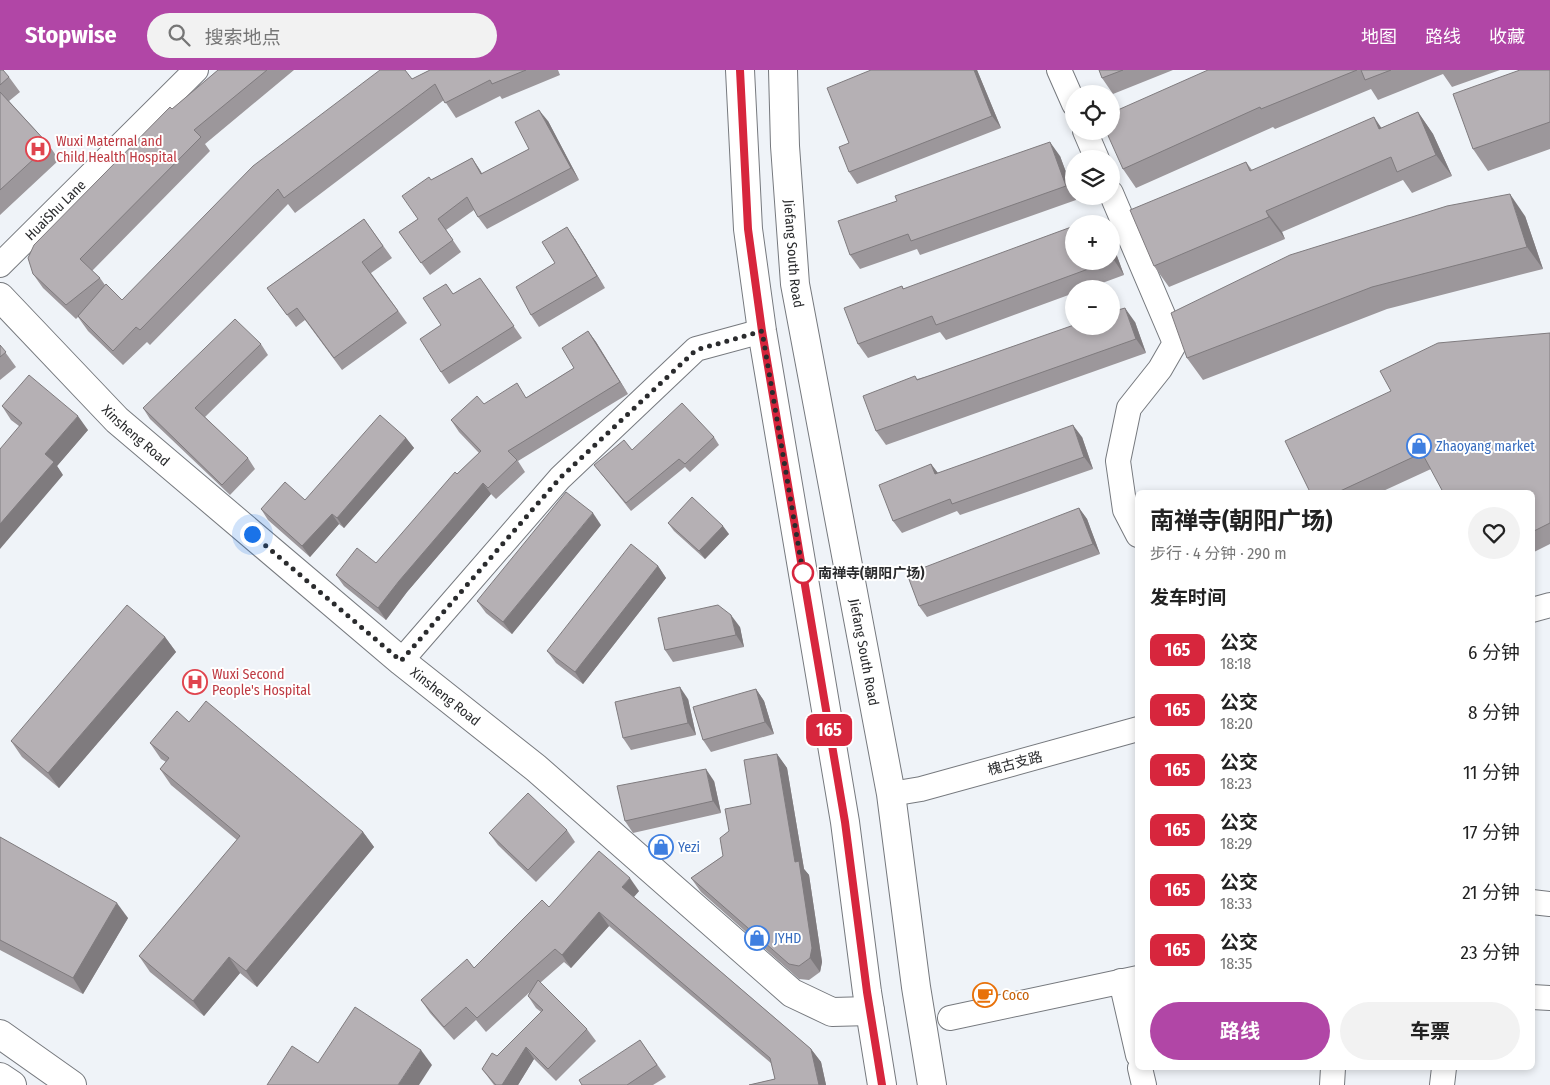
<!DOCTYPE html>
<html lang="zh">
<meta charset="utf-8">
<style>
:root{--surface:#fff;--page:#f2f2f2;--text:#222;--muted:#767676;--accent:#b146a6}
body{margin:0;font-family:"Fira Sans Condensed","Noto Sans SC",sans-serif;background:var(--page);color:var(--text);height:100vh;display:flex;flex-direction:column;font-size:19px;white-space:nowrap}
*{box-sizing:border-box;margin:0}
p{font-size:16px;color:var(--muted)}
.icon{flex:none;width:28px;height:28px;fill:none;stroke:currentColor;stroke-width:2;stroke-linecap:round;stroke-linejoin:round}
.map{position:relative;flex:1;overflow:hidden}
.side{position:absolute;left:1135px;top:420px;width:400px;height:580px;display:flex;flex-direction:column;background:var(--surface);border-radius:8px;box-shadow:0 2px 8px #0003}
.side>*{flex:none}
.badge{padding:0 10px;border-radius:8px;font-size:18px;line-height:32px}
.buttons{position:absolute;left:1065px;top:15px;display:grid;gap:10px}
.buttons a{display:grid;place-items:center;width:55px;height:55px;border-radius:50%;background:var(--surface);box-shadow:0 2px 8px #0003;font-size:25px}
.you{position:absolute;width:25px;height:25px;margin:-12px;border:4px solid #fff;border-radius:50%;background:#1a73e8;box-shadow:0 0 0 8px #1a73e833}
.map>.badge{position:absolute;translate:-50% -50%;box-shadow:0 0 0 2px #fff}
h2{padding:0 15px;font-size:19px;line-height:45px}
.round{display:grid;place-items:center;flex:none;width:52px;height:52px;border-radius:26px;background:var(--page)}
.summary{display:flex;align-items:center;justify-content:space-between;height:85px;padding:0 15px}
h1{font-size:24px;font-weight:700;line-height:38px}
.action{display:flex;gap:10px;margin-top:auto;padding:10px 15px}
.action a{flex:1;height:58px;border-radius:30px;background:var(--accent);color:#fff;font-size:20px;font-weight:700;line-height:58px;text-align:center}
.action a+a{background:var(--page);color:var(--text)}
ul{padding:0;list-style:none}
li{display:flex;align-items:center;gap:15px;height:60px;padding:0 15px}
li div{flex:1}
li b{display:block;font-size:19px}
li em{font-style:normal}
li .badge{min-width:55px;font-weight:700;text-align:center}
header{display:flex;align-items:center;gap:30px;box-sizing:border-box;height:70px;padding:0 25px;background:var(--accent);color:#fff}
header strong{font-size:24px}
nav{display:flex;gap:28px;margin-inline-start:auto;font-size:18px}
.search{width:350px;height:45px;background:var(--page);display:flex;align-items:center;gap:12px;box-sizing:border-box;padding:0 18px;border-radius:28px;color:var(--muted);font-size:19px}
.map>svg:first-child{display:block}
.lines{fill:none;stroke-linecap:round;stroke-linejoin:round}
.street-casing{stroke:#76797e;stroke-width:26}
.secondary-casing{stroke:#76797e;stroke-width:30}
.street{stroke:#fff;stroke-width:24}
.secondary{stroke:#fff;stroke-width:28}
.wall{fill:#9c979b}
.shaded-wall{fill:#7f7b7e}
.building{fill:#b5b0b4;stroke:#7f7b7e}
.line-casing{stroke:#fff;stroke-width:11}
.line{stroke:#d7263d;stroke-width:8}
.walk{stroke:#2a2b2d;stroke-width:5;stroke-dasharray:0 9}
.stop-dot{fill:#fff;stroke:#d7263d;stroke-width:2.5}
.labels{text-anchor:middle;stroke-width:4;stroke-linejoin:round;paint-order:stroke}
.health-label{font-size:14px;fill:#be3a42;stroke:#fff;text-anchor:start}
.street-label{font-size:14px;fill:#2a2b2d;stroke:#fff}
.shop-label{font-size:14px;fill:#366cbe;stroke:#fff;text-anchor:start}
.stop-label{font-size:14px;font-weight:bold;fill:#2a2b2d;stroke:#fff;text-anchor:start}
.food-label{font-size:14px;fill:#c56008;stroke:#fff;text-anchor:start}
</style>
<header>
<strong>Stopwise</strong>
<div class="search"><svg class="icon" aria-label="search" viewBox="0 0 24 24"><circle cx="10" cy="10" r="6"/><path d="M15 15l6 6"/></svg>搜索地点</div>
<nav><a>地图</a><a>路线</a><a>收藏</a></nav>
</header>
<div class="map">
<svg width="1550" height="1015" viewBox="0 0 1550 1015">
<rect width="100%" height="100%" fill="#eff3f8"/>
<g class="lines">
<defs>
<g id="street">
<polyline points="1059,0 1074,34"/>
<polyline points="1085,61 1097,89"/>
<polyline points="1111,123 1175,273 1160,299 1129,338 1118,391 1125,440 1138,465"/>
<path id="s1" d="M 0,195 L 196,0"/>
<polyline points="1532,540 1550,535"/>
<polyline points="401,591 560,408 696,279 762,261"/>
<polyline points="891,724 921,719 1138,659"/>
<polyline points="1532,832 1550,834"/>
<polyline points="1121,911 1138,985"/>
<polyline points="1532,927 1550,928"/>
<polyline points="950,948 1138,908"/>
<polyline points="1140,998 1144,1015"/>
<polyline points="1332,1015 1333,998"/>
<polyline points="1442,1015 1444,998"/>
</g>
<g id="secondary">
<polyline points="740,0 748,159 762,261 845,752 867,922 882,1015"/>
<path id="s2" d="M 783,0 L 785,76 L 795,214 L 891,724 L 916,917 L 932,1015"/>
<path id="s3" d="M 0,227 L 117,350 L 401,591 L 536,698 L 792,923 L 832,942 L 870,941"/>
<polyline points="0,964 72,1015"/>
<polyline points="0,1007 12,1015"/>
</g>
</defs>
<use href="#street" class="street-casing"/>
<use href="#secondary" class="secondary-casing"/>
<use href="#street" class="street"/>
<use href="#secondary" class="secondary"/>
</g>
<g class="wall">
<polygon points="0,0 9,7 20,22 9,31 49,75 59,90 0,145"/>
<polygon points="218,0 294,0 205,74 210,81 92,201 100,208 105,215 122,230 412,9 430,0 558,0 560,5 502,29 500,26 456,48 444,30 295,143 288,134 150,275 147,272 123,295 88,261 78,247 76,249 43,218 33,204 172,39"/>
<polygon points="871,0 977,0 1001,58 857,114 849,102"/>
<polygon points="1099,0 1173,0 1113,24 1102,8"/>
<polygon points="1208,0 1500,0 1452,17 1443,4 1378,30 1371,19 1275,59 1273,57 1136,118 1123,99"/>
<polygon points="1550,0 1550,79 1488,101 1473,79"/>
<polygon points="1418,42 1433,64 1452,106 1412,123 1403,110 1282,162 1285,169 1169,217 1154,196 1246,92 1252,100 1381,58"/>
<polygon points="548,51 579,110 487,159 478,147 474,140 446,160 461,182 430,205 399,162 418,149 431,110 472,88 482,104 529,79"/>
<polygon points="1060,86 1074,124 1074,126 1075,126 1076,130 920,185 917,179 860,199 850,185"/>
<polygon points="1525,146 1543,199 1387,239 1203,310 1187,288"/>
<polygon points="364,149 392,188 371,203 407,253 342,300 305,250 296,257 267,218"/>
<polygon points="575,169 605,218 539,257 531,245 555,193"/>
<polygon points="1111,170 1124,205 1086,219 1074,219 1074,223 946,270 940,262 868,288 858,274 902,216 904,219 1074,191 1111,191"/>
<polygon points="480,208 522,268 449,314 441,302 441,255 446,214 453,224"/>
<polygon points="1135,252 1146,283 886,375 876,361 917,309"/>
<polygon points="588,261 596,272 628,324 518,391 525,402 496,429 491,424 407,522 386,550 344,516 336,505 376,493 457,404 479,383 459,362 451,350 484,334 527,327 574,298"/>
<polygon points="1550,263 1550,474 1532,483 1532,422 1431,399 1381,422 1310,422 1391,321"/>
<polygon points="261,274 268,285 205,347 248,388 255,399 230,425 150,349 143,338"/>
<polygon points="0,275 16,297 0,310"/>
<polygon points="2,336 88,360 57,396 63,405 19,356 11,350"/>
<polygon points="714,367 719,375 690,402 685,397 631,441 594,395 632,380"/>
<polygon points="1082,367 1093,399 960,445 957,441 902,463 893,451 931,394 938,403"/>
<polygon points="406,368 414,378 344,458 339,454 310,487 268,450 261,439 305,430"/>
<polygon points="1079,438 1087,449 1100,484 927,547 919,536"/>
<polygon points="668,453 729,464 705,489 674,461"/>
<polygon points="601,455 512,564 486,543 477,531"/>
<polygon points="658,496 666,508 583,614 556,593 547,581"/>
<polygon points="740,557 744,577 673,592 665,580"/>
<polygon points="165,567 176,582 59,718 22,687 11,671"/>
<polygon points="756,619 764,631 774,664 711,682 703,670"/>
<polygon points="688,629 696,665 631,680 623,668"/>
<polygon points="189,652 363,762 374,777 257,917 240,903 204,946 150,902 139,886 237,770 171,715 160,699 166,692 161,689 150,673"/>
<polygon points="777,684 787,698 804,799 809,805 822,892 820,902 809,910 799,909 701,822 691,808 723,786 729,761 751,734"/>
<polygon points="714,711 721,743 633,763 625,751"/>
<polygon points="567,760 575,772 536,812 498,775 489,763"/>
<polygon points="0,767 128,848 83,924 0,880"/>
<polygon points="639,821 634,827 811,979 821,992 826,1015 749,1015 775,1009 772,994 609,856 571,898 564,892 540,913 587,959 596,971 556,1011 534,989 518,1015 494,1015 482,999 497,986 541,942 536,938 528,926 530,922 486,962 476,950 454,970 430,943 421,930 474,898 549,837"/>
<polygon points="640,970 666,1007 653,1015 582,1015"/>
</g>
<g class="shaded-wall">
<polygon points="974,0 977,0 1001,58 992,46"/>
<polygon points="539,40 548,51 579,110 571,98"/>
<polygon points="1418,42 1433,64 1452,106 1436,85"/>
<polygon points="1374,47 1389,69 1379,59"/>
<polygon points="1050,72 1060,86 1074,124 1074,126 1075,126 1076,130 1066,116"/>
<polygon points="472,88 480,100 489,116 481,104"/>
<polygon points="1510,124 1525,146 1543,199 1527,177"/>
<polygon points="1266,141 1282,162 1285,169 1269,147"/>
<polygon points="567,157 575,169 605,218 597,206"/>
<polygon points="1111,170 1124,205 1114,190 1111,183"/>
<polygon points="1125,238 1135,252 1146,283 1136,269"/>
<polygon points="588,261 596,272 628,324 620,312"/>
<polygon points="78,346 88,360 57,396 63,405 0,479 0,454 45,384"/>
<polygon points="1073,355 1082,367 1093,399 1084,387"/>
<polygon points="406,368 414,378 344,458 337,448"/>
<polygon points="931,394 940,406 935,404"/>
<polygon points="483,413 491,424 407,522 386,550 378,538 399,511"/>
<polygon points="1079,438 1087,449 1100,484 1093,474"/>
<polygon points="593,443 601,455 512,564 503,552"/>
<polygon points="332,444 339,454 310,487 302,476"/>
<polygon points="723,456 729,464 705,489 699,481"/>
<polygon points="658,496 666,508 583,614 575,602"/>
<polygon points="731,545 740,557 744,577 736,565"/>
<polygon points="165,567 176,582 59,718 48,703"/>
<polygon points="680,617 688,629 696,665 688,653"/>
<polygon points="756,619 764,631 774,664 765,652"/>
<polygon points="777,684 787,698 804,799 809,805 822,892 820,902 810,888 795,792"/>
<polygon points="706,699 714,711 721,743 713,731"/>
<polygon points="363,762 374,777 257,917 246,901"/>
<polygon points="630,808 639,821 631,830 622,817"/>
<polygon points="117,833 128,848 83,924 73,908"/>
<polygon points="599,842 609,856 571,898 562,885"/>
<polygon points="229,887 240,903 204,946 193,931"/>
<polygon points="526,977 534,989 518,1015 502,1015"/>
<polygon points="811,979 821,992 826,1015 819,1015"/>
<polygon points="421,980 432,995 419,1015 398,1015"/>
</g>
<g class="building">
<polygon points="0,0 3,0 9,7 0,15"/>
<polygon points="218,0 267,0 194,60 201,67 80,189 100,208 66,235 33,204 28,188 34,175 170,37 172,39"/>
<polygon points="380,0 405,0 412,9 430,0 526,0 492,14 490,10 445,33 435,14 284,128 278,119 140,260 136,257 113,281 78,246 106,214 122,230 253,96"/>
<polygon points="871,0 974,0 992,46 849,102 839,77 849,73 827,18"/>
<polygon points="1099,0 1123,0 1102,8"/>
<polygon points="1208,0 1357,0 1261,39 1260,37 1123,99 1106,61 1111,61 1111,43"/>
<polygon points="1361,0 1391,0 1365,10"/>
<polygon points="1520,0 1550,0 1550,52 1473,79 1453,24"/>
<polygon points="0,22 49,75 0,120"/>
<polygon points="539,40 571,98 478,147 467,127 438,149 453,170 421,193 399,162 418,149 402,126 429,107 431,110 472,88 481,104 529,79 515,52"/>
<polygon points="1418,42 1436,85 1397,102 1391,87 1266,141 1269,147 1154,196 1130,140 1246,92 1250,101 1374,47 1379,59"/>
<polygon points="1050,72 1066,116 911,171 908,164 850,185 838,151 897,131 895,126"/>
<polygon points="1510,124 1527,177 1372,217 1187,288 1171,243 1290,185 1447,136"/>
<polygon points="1098,147 1100,154 1081,154"/>
<polygon points="364,149 383,176 362,192 398,241 334,288 297,238 287,245 267,218"/>
<polygon points="1074,156 1074,191 1110,191 936,255 932,246 858,274 844,238 902,216 903,219"/>
<polygon points="567,157 597,206 531,245 516,217 555,193 542,172"/>
<polygon points="1111,183 1114,190 1111,191"/>
<polygon points="480,208 514,256 441,302 420,269 441,255 423,228 446,214 453,224"/>
<polygon points="1125,238 1136,269 876,361 863,326 915,306 917,310 1074,255 1074,256 1111,256 1111,242"/>
<polygon points="235,249 261,274 195,338 248,388 222,415 143,338"/>
<polygon points="588,261 620,312 508,381 517,390 488,418 483,413 399,511 378,538 336,505 357,478 376,493 455,402 457,404 481,381 451,350 477,326 484,334 517,313 526,328 574,298 562,278"/>
<polygon points="1550,263 1550,453 1532,462 1532,422 1443,422 1422,383 1338,422 1310,422 1285,371 1391,321 1380,301 1438,273"/>
<polygon points="0,275 6,282 0,287"/>
<polygon points="29,305 78,346 45,384 54,392 0,454 0,379 22,353 2,336"/>
<polygon points="682,333 714,367 685,394 679,389 626,433 594,395 624,370 632,380"/>
<polygon points="380,345 406,368 337,448 332,444 302,476 261,439 285,412 305,430"/>
<polygon points="1073,355 1084,387 952,434 950,429 893,451 879,415 931,394 935,404"/>
<polygon points="566,422 593,443 503,552 477,531"/>
<polygon points="692,427 723,456 699,481 668,453"/>
<polygon points="1079,438 1093,474 919,536 907,504"/>
<polygon points="631,474 658,496 575,602 547,581"/>
<polygon points="127,535 165,567 48,703 11,671"/>
<polygon points="718,535 731,545 736,565 665,580 658,548"/>
<polygon points="680,617 688,653 623,668 615,632"/>
<polygon points="756,619 765,652 703,670 693,637"/>
<polygon points="206,631 363,762 246,901 229,887 193,931 139,886 240,766 160,699 169,688 150,673 177,641 189,652"/>
<polygon points="777,684 795,792 799,791 812,878 810,888 799,896 789,894 691,808 723,786 720,768 729,761 725,739 751,734 744,690"/>
<polygon points="706,699 713,731 625,751 617,716"/>
<polygon points="528,723 567,760 528,800 489,763"/>
<polygon points="0,767 117,833 73,908 0,870"/>
<polygon points="599,781 630,808 622,817 811,979 819,1015 749,1015 775,1009 770,988 599,842 562,885 555,879 477,948 466,937 444,957 421,930 467,889 474,898 542,830 549,837"/>
<polygon points="538,910 587,959 548,999 526,977 502,1015 496,1015 482,999 492,983 497,986 543,940 528,926"/>
<polygon points="355,937 421,980 398,1015 267,1015 292,976 318,993"/>
<polygon points="640,970 657,995 627,1015 582,1015 579,1010"/>
</g>
<g class="lines">
<defs>
<polyline id="line" points="740,0 748,159 762,261 845,752 867,922 882,1015"/>
</defs>
<use href="#line" class="line-casing"/>
<use href="#line" class="line"/>
<polyline class="walk" points="252,464 401,591 560,408 696,280 762,261 803,503"/>
</g>
<defs>
<symbol id="hospital-ring" viewBox="-11 -11 22 22"><circle r="9.5" fill="#fff" stroke="#e0444e" stroke-width="1.5"/><path d="M-5-5h3v3.5h4V-5h3V5h-3V1.5h-4V5h-3Z" fill="#e0444e"/></symbol>
<symbol id="shop-ring" viewBox="-11 -11 22 22"><circle r="9.5" fill="#fff" stroke="#3f7fe0" stroke-width="1.5"/><path d="M-5-2.5h2.3a2.7 3.5 0 0 1 5.4 0H5L5.5 6h-11ZM-1.5-2.5h3a1.5 2.3 0 0 0-3 0Z" fill="#3f7fe0"/></symbol>
<symbol id="cafe-ring" viewBox="-11 -11 22 22"><circle r="9.5" fill="#fff" stroke="#e8710a" stroke-width="1.5"/><path d="M-5.5-4.5H6V0H3Q3 3.5 0 3.5H-2.5Q-5.5 3.5-5.5 0ZM3-3.2v2h1.7v-2ZM-6 4.5H4V6H-6Z" fill="#e8710a"/></symbol>
</defs>
<g fill-rule="evenodd">
<use href="#hospital-ring" x="24" y="65" width="28" height="28"/>
<use href="#shop-ring" x="1405" y="362" width="28" height="28"/>
<use href="#hospital-ring" x="181" y="598" width="28" height="28"/>
<use href="#shop-ring" x="647" y="763" width="28" height="28"/>
<use href="#shop-ring" x="743" y="854" width="28" height="28"/>
<use href="#cafe-ring" x="971" y="911" width="28" height="28"/>
</g>
<circle class="stop-dot" cx="803" cy="503" r="10"/>
<g class="labels">
<g class="health-label">
<text x="56" y="76">Wuxi Maternal and<tspan x="56" dy="16">Child Health Hospital</tspan></text>
<text x="212" y="609">Wuxi Second<tspan x="212" dy="16">People's Hospital</tspan></text>
</g>
<g class="street-label">
<text dy="5" stroke="none"><textPath href="#s1" startOffset="78">HuaiShu Lane</textPath></text>
<text dy="5" stroke="none"><textPath href="#s2" startOffset="184">Jiefang South Road</textPath></text>
<text dy="5" stroke="none"><textPath href="#s3" startOffset="194">Xinsheng Road</textPath></text>
<text dy="5" stroke="none"><textPath href="#s2" startOffset="589">Jiefang South Road</textPath></text>
<text dy="5" stroke="none"><textPath href="#s3" startOffset="599">Xinsheng Road</textPath></text>
<text transform="translate(1015 693) rotate(-15)" y="5">槐古支路</text>
</g>
<g class="shop-label">
<text x="1436" y="381">Zhaoyang market</text>
<text x="678" y="782">Yezi</text>
<text x="774" y="873">JYHD</text>
</g>
<g class="stop-label">
<text x="818" y="508">南禅寺(朝阳广场)</text>
</g>
<g class="food-label">
<text x="1002" y="930">Coco</text>
</g>
</g>
</svg>
<div class="buttons">
<a><svg class="icon" aria-label="locate" viewBox="0 0 24 24"><circle cx="12" cy="12" r="6"/><path d="M12 2v4M12 18v4M2 12h4M18 12h4"/></svg></a>
<a><svg class="icon" aria-label="layers" viewBox="0 0 24 24"><path d="M12 4l9 5-9 5-9-5zM3 14l9 5 9-5"/></svg></a>
<a>+</a>
<a>−</a>
</div>
<div class="you" style="left:252px;top:464px"></div>
<b class="badge" style="left:829px;top:660px;background:#d7263d;color:#fff">165</b>
<section class="side">
<div class="summary"><div><h1>南禅寺(朝阳广场)</h1><p>步行 · 4 分钟 · 290 m</p></div><a class="round"><svg class="icon" aria-label="heart" viewBox="0 0 24 24"><path d="M12 20l-8-8c-3-5 5-10 8-4 3-6 11-1 8 4z"/></svg></a></div>
<h2>发车时间</h2>
<ul>
<li><span class="badge" style="background:#d7263d;color:#fff">165</span><div><b>公交</b><p>18:18</p></div><em>6 分钟</em></li>
<li><span class="badge" style="background:#d7263d;color:#fff">165</span><div><b>公交</b><p>18:20</p></div><em>8 分钟</em></li>
<li><span class="badge" style="background:#d7263d;color:#fff">165</span><div><b>公交</b><p>18:23</p></div><em>11 分钟</em></li>
<li><span class="badge" style="background:#d7263d;color:#fff">165</span><div><b>公交</b><p>18:29</p></div><em>17 分钟</em></li>
<li><span class="badge" style="background:#d7263d;color:#fff">165</span><div><b>公交</b><p>18:33</p></div><em>21 分钟</em></li>
<li><span class="badge" style="background:#d7263d;color:#fff">165</span><div><b>公交</b><p>18:35</p></div><em>23 分钟</em></li>
</ul>
<div class="action"><a>路线</a><a>车票</a></div>
</section>
</div>
